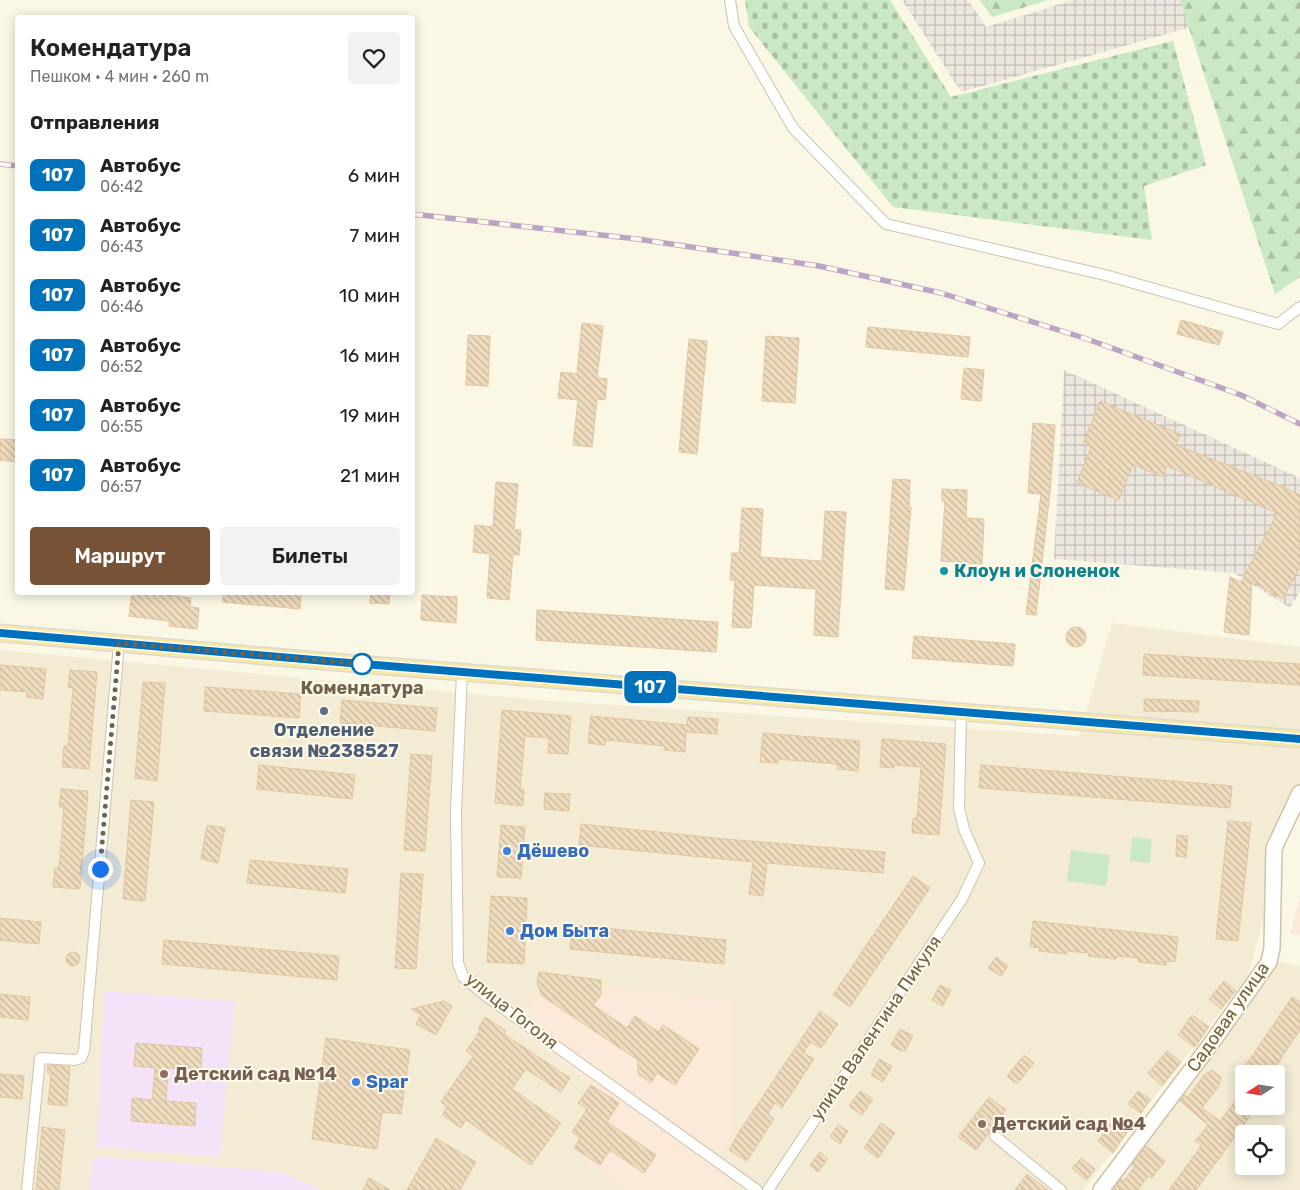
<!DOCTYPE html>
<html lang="ru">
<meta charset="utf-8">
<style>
:root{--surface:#fff;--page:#f2f2f2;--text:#222;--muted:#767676;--accent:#775236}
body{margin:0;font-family:Rubik,sans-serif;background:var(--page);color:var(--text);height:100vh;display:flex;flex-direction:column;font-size:19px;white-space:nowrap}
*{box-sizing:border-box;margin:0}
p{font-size:16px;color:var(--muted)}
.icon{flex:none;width:28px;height:28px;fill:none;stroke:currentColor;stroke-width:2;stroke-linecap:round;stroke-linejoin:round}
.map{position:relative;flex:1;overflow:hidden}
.panel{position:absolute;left:15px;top:15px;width:400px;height:580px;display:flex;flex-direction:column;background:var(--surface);border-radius:5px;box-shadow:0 2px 12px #0003}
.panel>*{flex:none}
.badge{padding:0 10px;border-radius:8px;font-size:18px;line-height:32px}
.needle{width:32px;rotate:258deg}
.controls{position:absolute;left:1235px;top:1065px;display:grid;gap:10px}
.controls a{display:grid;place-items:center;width:50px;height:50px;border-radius:5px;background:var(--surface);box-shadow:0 2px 12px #0003;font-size:25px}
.you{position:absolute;width:25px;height:25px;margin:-12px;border:4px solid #fff;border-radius:50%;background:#1a73e8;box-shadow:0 0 0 8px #1a73e833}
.map>.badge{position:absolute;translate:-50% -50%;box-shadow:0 0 0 2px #fff}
h2{padding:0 15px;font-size:19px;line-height:45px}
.round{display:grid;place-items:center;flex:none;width:52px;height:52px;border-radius:5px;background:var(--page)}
.overview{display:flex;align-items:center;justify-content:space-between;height:85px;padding:0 15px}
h1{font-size:24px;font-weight:600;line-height:38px}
.primary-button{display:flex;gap:10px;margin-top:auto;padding:10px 15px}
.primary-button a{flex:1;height:58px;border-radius:5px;background:var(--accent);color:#fff;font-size:20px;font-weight:600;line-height:58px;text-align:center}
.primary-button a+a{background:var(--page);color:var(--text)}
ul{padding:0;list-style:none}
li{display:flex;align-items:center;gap:15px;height:60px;padding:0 15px}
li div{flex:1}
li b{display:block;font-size:19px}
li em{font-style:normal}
li .badge{min-width:55px;font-weight:700;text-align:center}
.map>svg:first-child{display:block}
.residential{fill:#f3ebd4;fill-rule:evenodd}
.commercial{fill:#fbead9}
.industrial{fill:url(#industrial-grid)}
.education{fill:#f4e2f8}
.green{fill:#cbe8c4}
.forest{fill:url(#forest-firs)}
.cemetery{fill:url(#cemetery-stones)}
.building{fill:url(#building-back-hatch);stroke:#e1c69f}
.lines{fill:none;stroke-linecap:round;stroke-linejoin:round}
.street-casing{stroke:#cec3af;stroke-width:12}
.secondary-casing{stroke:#cfc2a9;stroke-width:18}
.primary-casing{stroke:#ddd9d4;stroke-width:19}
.street{stroke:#fff;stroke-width:10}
.secondary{stroke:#fff;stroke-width:15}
.primary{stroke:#f7e9a0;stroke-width:16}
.rail-casing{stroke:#bca4c4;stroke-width:5.5}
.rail{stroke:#fefbeb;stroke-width:4;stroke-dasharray:11;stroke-linecap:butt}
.line-casing{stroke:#fff;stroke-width:11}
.line{stroke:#0072bc;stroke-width:8}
.walk{stroke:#73624b;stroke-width:5;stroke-dasharray:0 9}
.culture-dot{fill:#0f9aa8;stroke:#fefbeb;stroke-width:2}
.stop-dot{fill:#fff;stroke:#0072bc;stroke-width:2.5}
.service-dot{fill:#5c6f8a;stroke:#fefbeb;stroke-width:2}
.shop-dot{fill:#3f7fe0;stroke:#fefbeb;stroke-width:2}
.education-dot{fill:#8d6e63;stroke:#fefbeb;stroke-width:2}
.labels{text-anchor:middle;stroke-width:4;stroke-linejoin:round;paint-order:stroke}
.culture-label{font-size:18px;font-weight:bold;fill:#0d838f;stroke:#fefbeb;text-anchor:start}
.stop-label{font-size:18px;font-weight:bold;fill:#73624b;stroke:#fefbeb}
.service-label{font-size:18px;font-weight:bold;fill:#4e5e75;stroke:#fefbeb}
.shop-label{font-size:18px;font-weight:bold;fill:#366cbe;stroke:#fefbeb;text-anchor:start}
.street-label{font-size:18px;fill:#73624b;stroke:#fefbeb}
.education-label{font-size:18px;font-weight:bold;fill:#785e54;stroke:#fefbeb;text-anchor:start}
</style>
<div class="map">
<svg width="1300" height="1190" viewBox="0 0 1300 1190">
<defs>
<pattern id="industrial-grid" width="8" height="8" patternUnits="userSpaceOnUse" patternTransform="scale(1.25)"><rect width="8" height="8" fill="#ebe7df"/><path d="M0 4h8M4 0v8" fill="none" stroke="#c3bfb7"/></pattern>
<pattern id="forest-firs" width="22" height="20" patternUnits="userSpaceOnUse" patternTransform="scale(1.25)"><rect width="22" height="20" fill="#cbe8c4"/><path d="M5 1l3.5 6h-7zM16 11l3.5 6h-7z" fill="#a9bfa1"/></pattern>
<pattern id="cemetery-stones" width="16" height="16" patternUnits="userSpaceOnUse" patternTransform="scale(1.25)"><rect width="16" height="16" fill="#cbe8c4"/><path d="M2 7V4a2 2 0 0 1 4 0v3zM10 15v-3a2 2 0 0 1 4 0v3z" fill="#a9bfa1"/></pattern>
<pattern id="building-back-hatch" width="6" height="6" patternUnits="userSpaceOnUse" patternTransform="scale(1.25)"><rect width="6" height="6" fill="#efdcbe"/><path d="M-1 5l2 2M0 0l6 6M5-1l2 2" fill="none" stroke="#c6b69c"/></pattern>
</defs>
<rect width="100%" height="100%" fill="#fbf7e5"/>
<g class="residential">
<polygon points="1112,623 1300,647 1300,782 1248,976 1083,1190 0,1190 0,650 538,700 1079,736"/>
<path d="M 1279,962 L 1300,966 L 1300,1190 L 1107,1190 L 1184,1086 ZM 1244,1074 L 1276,1074 L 1276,1106 L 1244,1106 ZM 1244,1134 L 1276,1134 L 1276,1166 L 1244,1166 Z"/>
</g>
<g class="commercial">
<polygon points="1300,897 1300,935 1290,934"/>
<polygon points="546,980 734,999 733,1130 714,1161 736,1190 625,1190 576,1153 605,1095 516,1030"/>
</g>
<g class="industrial">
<polygon points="902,0 968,0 986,27 1073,0 1196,0 1202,24 961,92"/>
<polygon points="1064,370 1300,478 1300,591 1290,608 1234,573 1054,559"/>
</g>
<g class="education">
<polygon points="104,991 235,1001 220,1157 97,1147"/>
<polygon points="93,1156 282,1172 322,1190 89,1190"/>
</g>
<g class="green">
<polygon points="1132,837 1152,839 1150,863 1130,861"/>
<polygon points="1071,850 1110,855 1106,886 1067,881"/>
</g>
<g class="forest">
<polygon points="980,0 1048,0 992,17"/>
<polygon points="1180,0 1300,0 1300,277 1275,294"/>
</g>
<polygon class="cemetery" points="745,0 890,0 951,97 1173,41 1206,165 1144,186 1152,240 893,207 749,27"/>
<g class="building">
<polygon points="1181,320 1223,332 1219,345 1177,334"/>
<polygon points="582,323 603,326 597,378 607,379 605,400 597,399 592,447 573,445 578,400 558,398 561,372 577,374"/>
<polygon points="868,327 970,337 968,357 866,347"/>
<polygon points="468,335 490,336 488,386 466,385"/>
<polygon points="766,336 799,338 795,403 762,401"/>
<polygon points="689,339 707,341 697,454 679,452"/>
<polygon points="964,368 984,370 981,401 961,399"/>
<polygon points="1100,401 1180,434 1176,445 1288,489 1300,495 1300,567 1283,599 1252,582 1249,635 1224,632 1230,577 1241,582 1277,513 1167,466 1163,477 1133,465 1119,500 1077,483 1091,447 1083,444"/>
<polygon points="1033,423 1055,425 1050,492 1036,615 1026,614 1041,494 1028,493"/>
<polygon points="0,439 18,440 18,462 0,460"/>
<polygon points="893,479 910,480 909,507 911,507 904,590 885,589"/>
<polygon points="496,482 518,484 514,530 521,530 519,555 513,555 509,600 487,598 490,554 473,552 475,525 493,527"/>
<polygon points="942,489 967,490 966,518 984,519 982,564 941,561 945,501 942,501"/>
<polygon points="742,508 763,509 760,557 822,561 825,511 846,512 838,637 814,635 816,589 754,585 751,628 732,627 735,580 730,580 732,553 739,553"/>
<polygon points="132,592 147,592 191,598 190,607 199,608 197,629 169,626 169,621 129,616"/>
<polygon points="223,592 301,592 300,609 223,602"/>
<polygon points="371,592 390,592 389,604 370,603"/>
<polygon points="422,595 457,597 456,623 421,620"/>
<polygon points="537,610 718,622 716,652 536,640"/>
<circle cx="1076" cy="637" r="10"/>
<polygon points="914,636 1015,644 1013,666 912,658"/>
<polygon points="1144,654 1300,664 1300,685 1143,675"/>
<polygon points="0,665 46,669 43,699 27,697 27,692 0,690"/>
<polygon points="70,670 97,672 89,769 62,767 64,746 68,746 73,688 68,687"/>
<polygon points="143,682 165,683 157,781 135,778"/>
<polygon points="205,687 301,694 299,718 204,711"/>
<polygon points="1144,699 1199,701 1198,712 1144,711"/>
<polygon points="342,700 437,708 435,731 340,723"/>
<polygon points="502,710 571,716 568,754 548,753 549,738 525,736 520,789 524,789 523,806 495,803"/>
<polygon points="591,716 687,725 688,717 718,719 717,734 686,732 685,752 664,750 665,746 606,740 605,745 588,743"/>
<polygon points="763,733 860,741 858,771 837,769 837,764 778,759 778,763 760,762"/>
<polygon points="882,739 946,744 939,835 912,833 913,818 917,818 921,767 894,765 894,768 880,767"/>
<polygon points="411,754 432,756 425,851 404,850"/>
<polygon points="259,765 355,775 352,799 257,789"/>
<polygon points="981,765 1232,786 1230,808 979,788"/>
<polygon points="61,789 88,791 80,889 53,887 55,868 59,868 64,807 59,807"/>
<polygon points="545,793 570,794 569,811 544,809"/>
<polygon points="131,800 154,802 145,901 123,899"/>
<polygon points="1228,821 1251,823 1238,941 1216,939"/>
<polygon points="581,824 725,839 885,852 883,873 767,863 763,896 749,894 753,862 579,845"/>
<polygon points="207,825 225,828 218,863 201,859"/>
<polygon points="501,825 525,827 521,878 497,877"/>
<polygon points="1177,835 1188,836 1186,857 1176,856"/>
<polygon points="250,860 348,869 345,893 247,883"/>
<polygon points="401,873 423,874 416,969 395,968"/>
<polygon points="913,876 930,888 850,1007 833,995"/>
<polygon points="491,896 527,898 524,964 487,962"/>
<polygon points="0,918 41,922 39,944 0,940"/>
<polygon points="1033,921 1178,937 1175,962 1166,961 1166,965 1138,962 1138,958 1117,956 1116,959 1088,956 1089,953 1067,951 1067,954 1039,951 1040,948 1030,947"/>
<polygon points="572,925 726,940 724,964 570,949"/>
<polygon points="164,940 339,956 337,980 162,964"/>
<circle cx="73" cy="959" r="7"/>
<polygon points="996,957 1008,966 1001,976 988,968"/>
<polygon points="539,972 601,980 601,995 593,1005 627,1028 635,1016 659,1032 663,1025 699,1049 675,1085 657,1073 651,1083 638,1074 638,1060 542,996 537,983"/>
<polygon points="1224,981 1236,991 1221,1009 1209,999"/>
<polygon points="940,985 951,990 943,1006 932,1000"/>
<polygon points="0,994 30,997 28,1020 0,1017"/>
<polygon points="1292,997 1300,1002 1300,1030 1271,1074 1259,1074 1246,1065"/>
<polygon points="444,1001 452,1006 436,1035 416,1024 421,1015 411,1009"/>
<polygon points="820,1011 838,1024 821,1048 810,1042 804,1053 814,1059 782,1108 775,1103 768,1113 774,1119 747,1161 729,1150 739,1132"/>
<polygon points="1192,1015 1209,1027 1195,1047 1178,1035"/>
<polygon points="485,1017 506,1031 504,1034 570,1078 561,1092 526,1069 512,1089 561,1123 531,1165 466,1120 461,1128 442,1115 447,1107 441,1102 473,1056 466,1051 480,1031 478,1029"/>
<polygon points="900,1029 913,1036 905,1051 901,1051 891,1045"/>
<polygon points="326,1038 410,1050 401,1114 382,1112 377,1149 312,1139"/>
<polygon points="136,1043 202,1048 201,1071 168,1068 166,1101 196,1103 195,1126 131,1121 132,1098 152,1100 155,1068 134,1066"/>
<polygon points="1167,1051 1181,1062 1162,1086 1148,1073"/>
<polygon points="1024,1055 1034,1063 1017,1084 1007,1076"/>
<polygon points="879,1059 892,1066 883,1082 871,1075"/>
<polygon points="48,1065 70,1067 67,1106 48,1104 51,1075 47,1072"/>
<polygon points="1212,1070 1221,1077 1219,1086 1202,1108 1220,1121 1236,1100 1253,1112 1196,1190 1169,1190 1201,1146 1195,1141 1208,1125 1180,1101 1184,1095 1188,1097 1204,1075"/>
<polygon points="0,1074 24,1076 22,1099 0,1097"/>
<polygon points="591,1085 619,1103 607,1122 656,1155 644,1173 610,1150 600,1165 574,1148 580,1138 572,1132 587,1109 578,1103"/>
<polygon points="860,1091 873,1099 862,1115 849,1106"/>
<polygon points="1138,1091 1150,1099 1141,1113 1128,1104"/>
<polygon points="989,1097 1006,1110 976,1150 958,1137"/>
<polygon points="1113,1120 1128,1131 1113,1153 1098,1141"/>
<polygon points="881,1123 895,1133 878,1158 864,1148"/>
<polygon points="838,1125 848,1131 840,1144 830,1137"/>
<polygon points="42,1127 65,1130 59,1190 36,1190"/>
<polygon points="436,1138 476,1162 460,1190 407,1190"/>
<polygon points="1146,1146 1165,1161 1152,1178 1148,1176 1138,1190 1113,1190 1121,1179 1124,1181 1135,1166 1132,1164"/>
<polygon points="820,1152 828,1159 818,1172 810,1165"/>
<polygon points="1081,1158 1095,1169 1086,1180 1072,1168"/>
<polygon points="1027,1174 1048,1190 1015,1190"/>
<polygon points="369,1178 390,1190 363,1190"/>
</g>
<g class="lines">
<defs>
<g id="street">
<polyline points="730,0 734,26 793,128 886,224 1105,275 1278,324 1300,307"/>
<polyline points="462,672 456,812 458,963 463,977 486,996 757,1190"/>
<polyline points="995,1136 1061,1190"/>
<polyline points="27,1190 40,1058 75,1060 81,1058 84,1051 119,643"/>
<polyline points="768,1190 962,899 979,863 964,829 959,808 961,713"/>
</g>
<polyline id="secondary" points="1101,1190 1210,1045 1269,962 1272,948 1274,848 1300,793"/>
<polyline id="primary" points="0,633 321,661 1300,739"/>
</defs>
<use href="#street" class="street-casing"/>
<use href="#secondary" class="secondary-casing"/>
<use href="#primary" class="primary-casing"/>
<use href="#street" class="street"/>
<use href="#secondary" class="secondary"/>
<use href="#primary" class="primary"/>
<defs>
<g id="rail">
<polyline points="0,164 18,166"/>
<polyline points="412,214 637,239 819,266 941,293 1087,339 1241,395 1300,424"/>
</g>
</defs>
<use href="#rail" class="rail-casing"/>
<use href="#rail" class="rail"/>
</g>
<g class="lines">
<defs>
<polyline id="line" points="0,633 338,662 1300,739"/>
</defs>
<use href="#line" class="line-casing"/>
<use href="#line" class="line"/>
<polyline class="walk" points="100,869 119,643 362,664"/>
</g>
<circle class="culture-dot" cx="944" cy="571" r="5"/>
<circle class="stop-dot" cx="362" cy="664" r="10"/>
<circle class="service-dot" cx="324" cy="711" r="5"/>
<g class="shop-dot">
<circle cx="507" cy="851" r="5"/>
<circle cx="510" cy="931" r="5"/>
<circle cx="356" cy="1082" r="5"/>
</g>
<g class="education-dot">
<circle cx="164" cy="1074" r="5"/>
<circle cx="982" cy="1124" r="5"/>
</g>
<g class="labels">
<g class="culture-label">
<text x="954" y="577">Клоун и Слоненок</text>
</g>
<g class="stop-label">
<text x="362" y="694">Комендатура</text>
</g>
<g class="service-label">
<text x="324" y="736">Отделение<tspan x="324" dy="21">связи №238527</tspan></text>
</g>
<g class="shop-label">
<text x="517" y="857">Дёшево</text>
<text x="520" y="937">Дом Быта</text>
<text x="366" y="1088">Spar</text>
</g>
<g class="street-label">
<text transform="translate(512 1011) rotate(38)" y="6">улица Гоголя</text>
<text transform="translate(1228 1017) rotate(-55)" y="6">Садовая улица</text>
<text transform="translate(876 1028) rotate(-56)" y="6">улица Валентина Пикуля</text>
</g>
<g class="education-label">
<text x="174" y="1080">Детский сад №14</text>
<text x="992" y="1130">Детский сад №4</text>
</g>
</g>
</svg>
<div class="controls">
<a><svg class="needle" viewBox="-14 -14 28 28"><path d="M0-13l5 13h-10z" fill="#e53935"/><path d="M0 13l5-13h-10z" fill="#767676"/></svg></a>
<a><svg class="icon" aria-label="locate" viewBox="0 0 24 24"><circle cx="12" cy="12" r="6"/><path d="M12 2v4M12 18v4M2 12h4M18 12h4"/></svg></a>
</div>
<div class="you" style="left:100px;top:869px"></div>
<b class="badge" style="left:650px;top:687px;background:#0072bc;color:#fff">107</b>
<section class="panel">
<div class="overview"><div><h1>Комендатура</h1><p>Пешком · 4 мин · 260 m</p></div><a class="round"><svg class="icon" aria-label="heart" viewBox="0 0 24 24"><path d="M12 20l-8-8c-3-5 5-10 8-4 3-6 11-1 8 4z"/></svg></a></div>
<h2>Отправления</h2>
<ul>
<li><span class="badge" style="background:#0072bc;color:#fff">107</span><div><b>Автобус</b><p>06:42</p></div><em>6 мин</em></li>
<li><span class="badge" style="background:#0072bc;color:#fff">107</span><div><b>Автобус</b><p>06:43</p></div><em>7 мин</em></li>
<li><span class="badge" style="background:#0072bc;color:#fff">107</span><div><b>Автобус</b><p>06:46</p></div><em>10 мин</em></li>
<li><span class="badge" style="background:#0072bc;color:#fff">107</span><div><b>Автобус</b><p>06:52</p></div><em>16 мин</em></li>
<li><span class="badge" style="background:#0072bc;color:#fff">107</span><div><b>Автобус</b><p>06:55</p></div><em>19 мин</em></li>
<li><span class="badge" style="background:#0072bc;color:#fff">107</span><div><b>Автобус</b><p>06:57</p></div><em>21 мин</em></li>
</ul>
<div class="primary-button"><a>Маршрут</a><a>Билеты</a></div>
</section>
</div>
